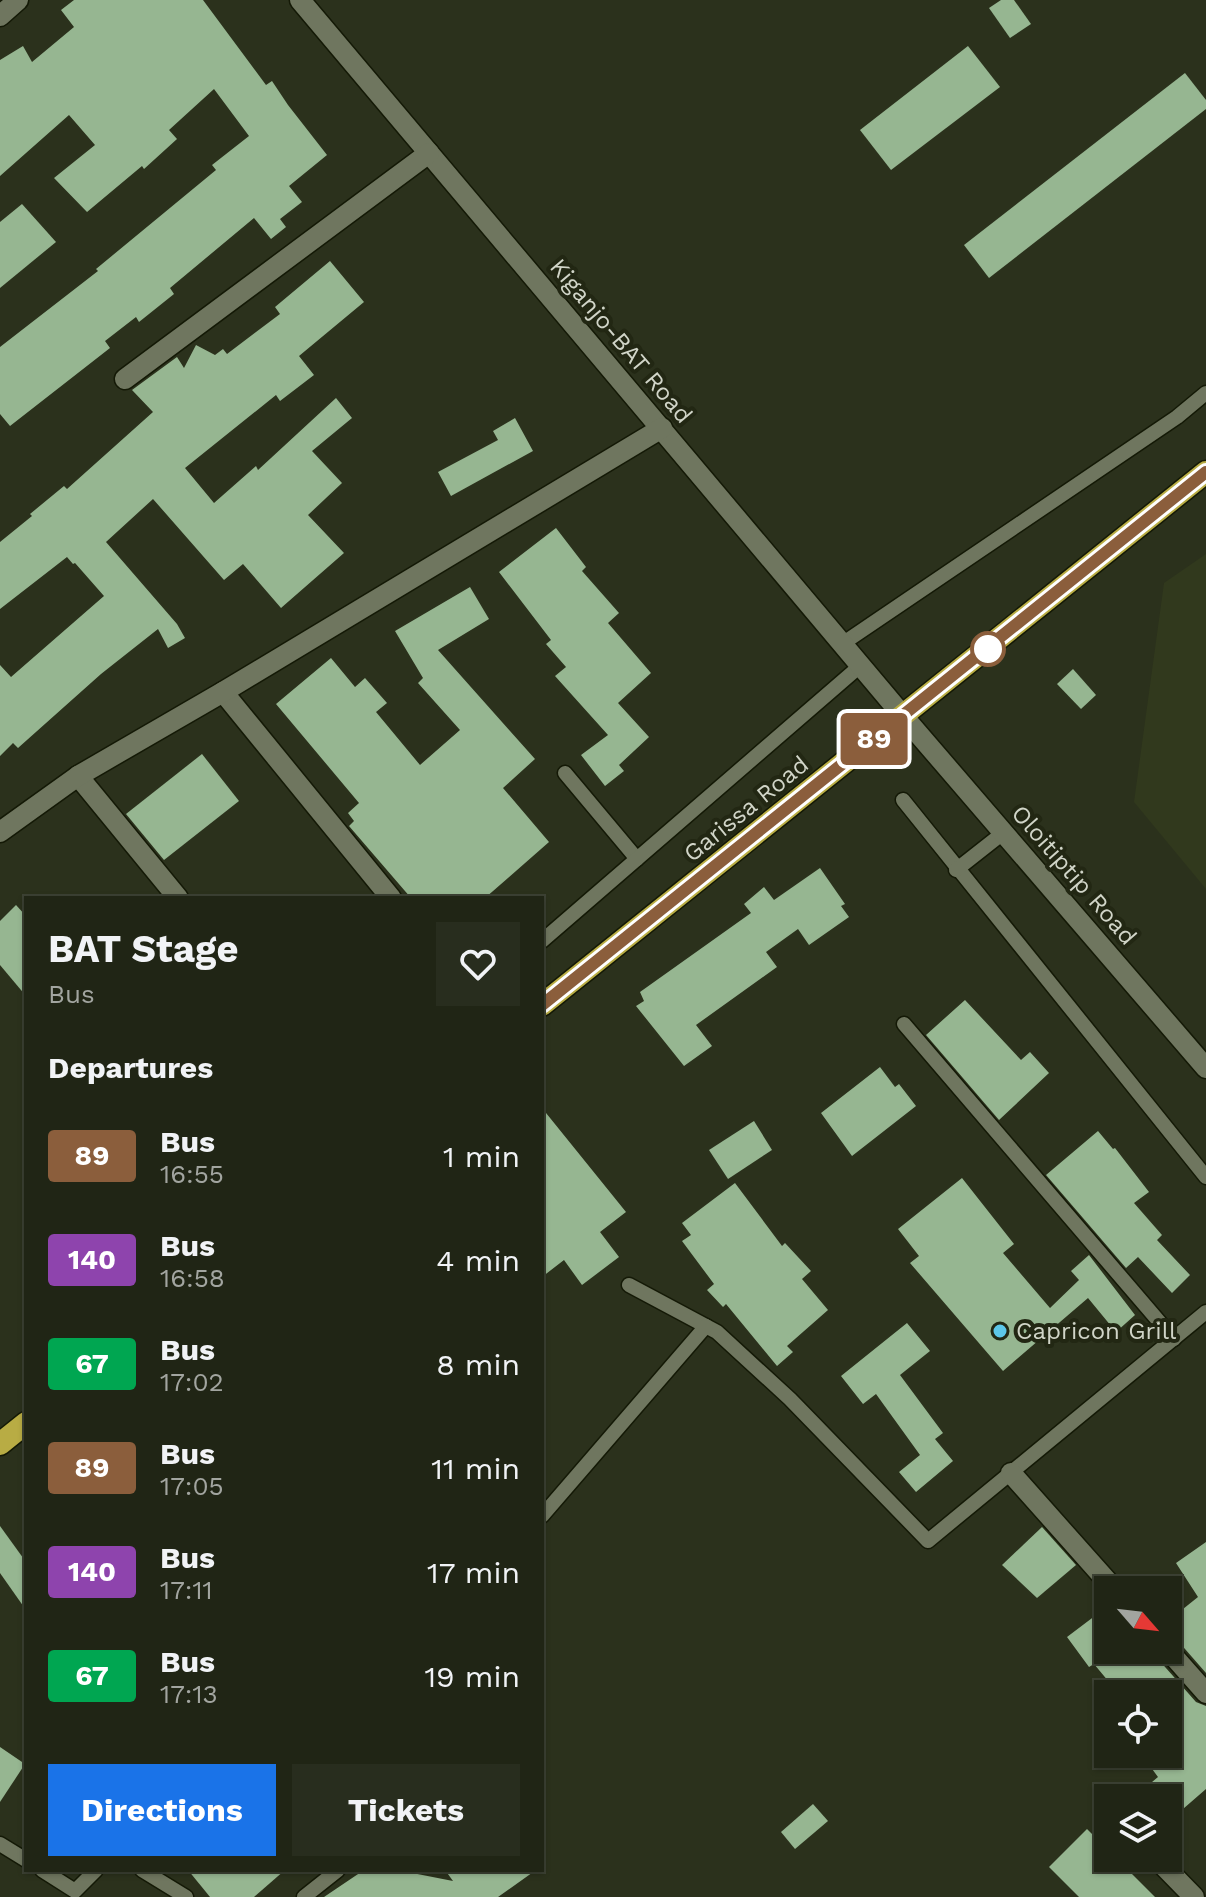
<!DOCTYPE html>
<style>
:root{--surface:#202515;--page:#282d1e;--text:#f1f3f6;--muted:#a2a5a0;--line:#3d4234;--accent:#1a73e8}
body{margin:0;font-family:"Work Sans",sans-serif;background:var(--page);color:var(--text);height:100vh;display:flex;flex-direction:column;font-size:30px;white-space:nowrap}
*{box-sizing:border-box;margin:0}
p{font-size:26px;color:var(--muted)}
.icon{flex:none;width:44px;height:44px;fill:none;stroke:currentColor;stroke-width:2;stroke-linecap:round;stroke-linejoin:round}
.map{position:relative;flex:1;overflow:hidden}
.panel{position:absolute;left:24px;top:896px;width:520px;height:976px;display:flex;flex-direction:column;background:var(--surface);border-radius:0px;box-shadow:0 2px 6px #0004,0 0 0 2px var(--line)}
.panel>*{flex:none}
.badge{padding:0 16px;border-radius:6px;font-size:28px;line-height:52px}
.needle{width:52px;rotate:118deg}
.controls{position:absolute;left:1094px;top:1576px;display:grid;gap:16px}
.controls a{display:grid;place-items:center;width:88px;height:88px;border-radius:0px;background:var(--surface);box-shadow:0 2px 6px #0004,0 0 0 2px var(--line);font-size:40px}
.map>.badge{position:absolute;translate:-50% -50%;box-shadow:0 0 0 4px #fff}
h2{padding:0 24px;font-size:30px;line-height:72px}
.round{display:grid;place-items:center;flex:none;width:84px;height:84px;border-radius:0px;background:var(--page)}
.summary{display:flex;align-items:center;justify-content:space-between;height:136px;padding:0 24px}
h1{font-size:38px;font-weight:700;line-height:60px}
.cta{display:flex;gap:16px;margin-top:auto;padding:16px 24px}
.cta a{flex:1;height:92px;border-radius:0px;background:var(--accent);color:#fff;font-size:32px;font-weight:700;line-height:92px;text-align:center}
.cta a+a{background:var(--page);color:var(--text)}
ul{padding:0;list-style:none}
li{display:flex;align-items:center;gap:24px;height:104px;padding:0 24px}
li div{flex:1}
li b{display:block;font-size:30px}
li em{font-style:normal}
li .badge{min-width:88px;font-weight:700;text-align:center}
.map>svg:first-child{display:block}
.built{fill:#31391d}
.building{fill:#96b691}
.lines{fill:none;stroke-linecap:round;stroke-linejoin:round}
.service-casing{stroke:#141906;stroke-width:17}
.minor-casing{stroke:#141906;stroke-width:23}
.trunk-casing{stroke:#141906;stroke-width:25}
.service{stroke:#6f765f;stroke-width:14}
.minor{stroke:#6f765f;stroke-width:20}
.trunk{stroke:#b8ac44;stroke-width:22}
.line-casing{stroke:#fff;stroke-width:18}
.line{stroke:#8b5e3c;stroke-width:12}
.stop-dot{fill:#fff;stroke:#8b5e3c;stroke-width:4}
.poi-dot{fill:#5dc7e8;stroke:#222713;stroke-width:3}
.labels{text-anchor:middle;stroke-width:8;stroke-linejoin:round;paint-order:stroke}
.street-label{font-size:24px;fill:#d1d5c8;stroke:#222713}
.poi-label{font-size:24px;fill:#d1d5c8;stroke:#222713;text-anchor:start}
</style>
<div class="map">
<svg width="1206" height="1897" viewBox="0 0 1206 1897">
<rect width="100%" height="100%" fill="#2b311c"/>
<polygon class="built" points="1206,554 1206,889 1134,802 1164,583"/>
<g class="building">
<polygon points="74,0 203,0 266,85 272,81 288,105 327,155 289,186 302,202 280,219 286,227 271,239 254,218 170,288 174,294 139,322 136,317 105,341 110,348 10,426 0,414 0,347 98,271 96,269 216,170 212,165 249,136 214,89 169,130 177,139 144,169 142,166 87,212 54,178 95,145 69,115 0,176 0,60 23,46 32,62 74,27 61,10"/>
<polygon points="1001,0 1014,0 1031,24 1010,38 989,8"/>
<polygon points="968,46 1000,87 891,170 860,130"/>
<polygon points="1185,73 1206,100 1206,109 989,278 964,245"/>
<polygon points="22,204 56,242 0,288 0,222"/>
<polygon points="330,261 364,302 299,356 314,375 280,401 276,395 185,468 214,503 256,466 258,470 336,398 352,418 312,451 342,483 308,515 344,553 281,608 243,564 224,580 153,499 106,542 177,624 185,638 168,648 158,629 101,674 18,748 13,743 0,756 0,665 11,677 104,596 75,563 73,564 67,557 0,609 0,542 32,516 30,514 64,486 67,489 153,412 132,390 177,357 184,368 196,345 215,355 223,349 227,354 280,314 275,307"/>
<polygon points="515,418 533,451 451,496 438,472 498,440 493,431"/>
<polygon points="556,528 586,567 582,571 619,613 608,623 651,673 618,703 649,737 619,765 624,771 605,786 581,755 608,735 555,676 566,667 546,644 551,640 499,572"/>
<polygon points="470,587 489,619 438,650 535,759 503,788 549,842 485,898 411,898 349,826 354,821 348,813 359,803 276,704 331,658 355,687 365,678 387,703 376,712 420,765 460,730 418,683 423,678 395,631"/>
<polygon points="1073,669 1096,695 1081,709 1057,684"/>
<polygon points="202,754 239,801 164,860 126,814"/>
<polygon points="820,868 845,904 841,906 849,917 809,945 798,929 766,952 777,967 696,1025 712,1046 684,1066 636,1006 644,1001 640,992 751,913 744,904 764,887 774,900"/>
<polygon points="16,905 26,916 26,996 0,965 0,921"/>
<polygon points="965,1000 1021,1060 1030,1052 1049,1073 999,1120 926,1035"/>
<polygon points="880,1067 895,1087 899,1084 916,1106 852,1156 821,1113"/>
<polygon points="542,1108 626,1212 600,1232 619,1257 582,1285 564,1260 542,1277"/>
<polygon points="754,1121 772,1150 728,1179 709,1150"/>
<polygon points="1098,1131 1113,1149 1115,1148 1149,1192 1134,1203 1162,1235 1157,1240 1190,1275 1172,1293 1138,1257 1126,1268 1046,1175"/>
<polygon points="962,1178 1014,1244 1003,1253 1050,1308 1079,1280 1071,1271 1089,1255 1135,1315 1116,1332 1088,1298 1003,1371 910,1263 919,1256 898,1229"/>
<polygon points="735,1183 782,1246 785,1243 811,1271 802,1279 828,1310 787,1346 793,1352 777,1366 726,1304 723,1307 707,1290 714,1284 682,1241 691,1235 682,1223"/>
<polygon points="907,1323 930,1351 900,1375 943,1433 935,1439 953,1461 916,1492 899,1472 920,1455 876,1394 863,1404 841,1376"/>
<polygon points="0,1526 26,1562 26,1610 0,1573"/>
<polygon points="1042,1527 1076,1565 1037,1598 1002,1565"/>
<polygon points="1206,1542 1206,1673 1178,1641 1168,1637 1168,1621 1198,1597 1176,1563"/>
<polygon points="1108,1606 1108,1650 1155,1650 1158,1659 1196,1702 1206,1706 1206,1789 1168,1822 1168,1798 1133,1798 1158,1777 1141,1754 1168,1754 1168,1694 1119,1694 1094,1664 1089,1667 1067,1637"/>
<polygon points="0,1747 25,1764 0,1802"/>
<polygon points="813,1804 828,1821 795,1849 781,1832"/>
<polygon points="1087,1829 1108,1850 1108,1858 1116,1858 1155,1897 1079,1897 1049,1867"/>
<polygon points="188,1870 285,1870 254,1897 210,1897"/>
<polygon points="364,1870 397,1870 453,1881 445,1870 536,1870 498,1897 324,1897"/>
</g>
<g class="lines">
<defs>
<g id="service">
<polyline points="842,644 1177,417 1206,393"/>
<polyline points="565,773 637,859"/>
<polyline points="903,800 1206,1177"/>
<polyline points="956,870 1003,833"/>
<polyline points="542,941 860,666"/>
<polyline points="904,1024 1174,1339"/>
<polyline points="629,1285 717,1332 790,1399 928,1541 1206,1312"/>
<polyline points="542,1516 706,1326"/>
<polyline points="0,1844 26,1860"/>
<polyline points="42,1870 75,1891 96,1870"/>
<polyline points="142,1870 186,1897"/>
<polyline points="304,1897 338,1870"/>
</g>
<g id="minor">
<polyline points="300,0 903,716 1206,1068"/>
<polyline points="0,16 18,0"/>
<polyline points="125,379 429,153"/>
<polyline points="223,692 391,898"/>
<polyline points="78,776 178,898"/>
<polyline points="0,832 78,776 223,692 662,428"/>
<polyline points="1011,1473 1115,1590"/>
<polyline points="1168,1650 1206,1693"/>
<polyline points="1156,1858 1194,1897"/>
</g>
<g id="trunk">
<polyline points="542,1005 1206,472"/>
<polyline points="0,1444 26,1423"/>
</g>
</defs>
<use href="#service" class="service-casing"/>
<use href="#minor" class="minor-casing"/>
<use href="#trunk" class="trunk-casing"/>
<use href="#service" class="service"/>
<use href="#minor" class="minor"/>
<use href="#trunk" class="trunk"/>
</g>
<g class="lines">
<defs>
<polyline id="line" points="542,1005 1206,472"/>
</defs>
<use href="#line" class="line-casing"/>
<use href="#line" class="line"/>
</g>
<circle class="stop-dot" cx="988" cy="649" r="16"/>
<circle class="poi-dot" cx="1000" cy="1331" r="8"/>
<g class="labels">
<g class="street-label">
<text transform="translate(621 341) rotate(50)" y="8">Kiganjo-BAT Road</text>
<text transform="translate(746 809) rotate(-39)" y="8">Garissa Road</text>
<text transform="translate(1074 875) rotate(49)" y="8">Oloitiptip Road</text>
</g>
<g class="poi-label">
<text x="1016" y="1339">Capricon Grill</text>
</g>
</g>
</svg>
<div class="controls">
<a><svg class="needle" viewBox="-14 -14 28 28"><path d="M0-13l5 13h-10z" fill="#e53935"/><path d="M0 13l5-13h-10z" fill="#a2a5a0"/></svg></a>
<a><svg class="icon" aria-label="locate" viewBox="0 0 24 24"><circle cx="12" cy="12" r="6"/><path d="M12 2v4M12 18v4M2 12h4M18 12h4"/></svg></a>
<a><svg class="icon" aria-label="layers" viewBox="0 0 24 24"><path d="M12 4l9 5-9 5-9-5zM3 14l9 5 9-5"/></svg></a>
</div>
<b class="badge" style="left:874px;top:739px;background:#8b5e3c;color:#fff">89</b>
<section class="panel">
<div class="summary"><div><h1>BAT Stage</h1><p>Bus</p></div><a class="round"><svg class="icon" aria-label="heart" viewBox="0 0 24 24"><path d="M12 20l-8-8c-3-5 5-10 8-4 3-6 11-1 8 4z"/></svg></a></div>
<h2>Departures</h2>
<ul>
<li><span class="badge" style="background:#8b5e3c;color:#fff">89</span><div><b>Bus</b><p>16:55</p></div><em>1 min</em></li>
<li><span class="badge" style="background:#8e44ad;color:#fff">140</span><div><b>Bus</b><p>16:58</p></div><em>4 min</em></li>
<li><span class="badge" style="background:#00a651;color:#fff">67</span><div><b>Bus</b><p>17:02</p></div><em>8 min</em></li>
<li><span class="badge" style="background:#8b5e3c;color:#fff">89</span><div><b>Bus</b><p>17:05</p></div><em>11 min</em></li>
<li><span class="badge" style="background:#8e44ad;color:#fff">140</span><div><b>Bus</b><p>17:11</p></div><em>17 min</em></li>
<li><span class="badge" style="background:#00a651;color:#fff">67</span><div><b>Bus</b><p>17:13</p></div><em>19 min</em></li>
</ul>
<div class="cta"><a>Directions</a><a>Tickets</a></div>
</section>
</div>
